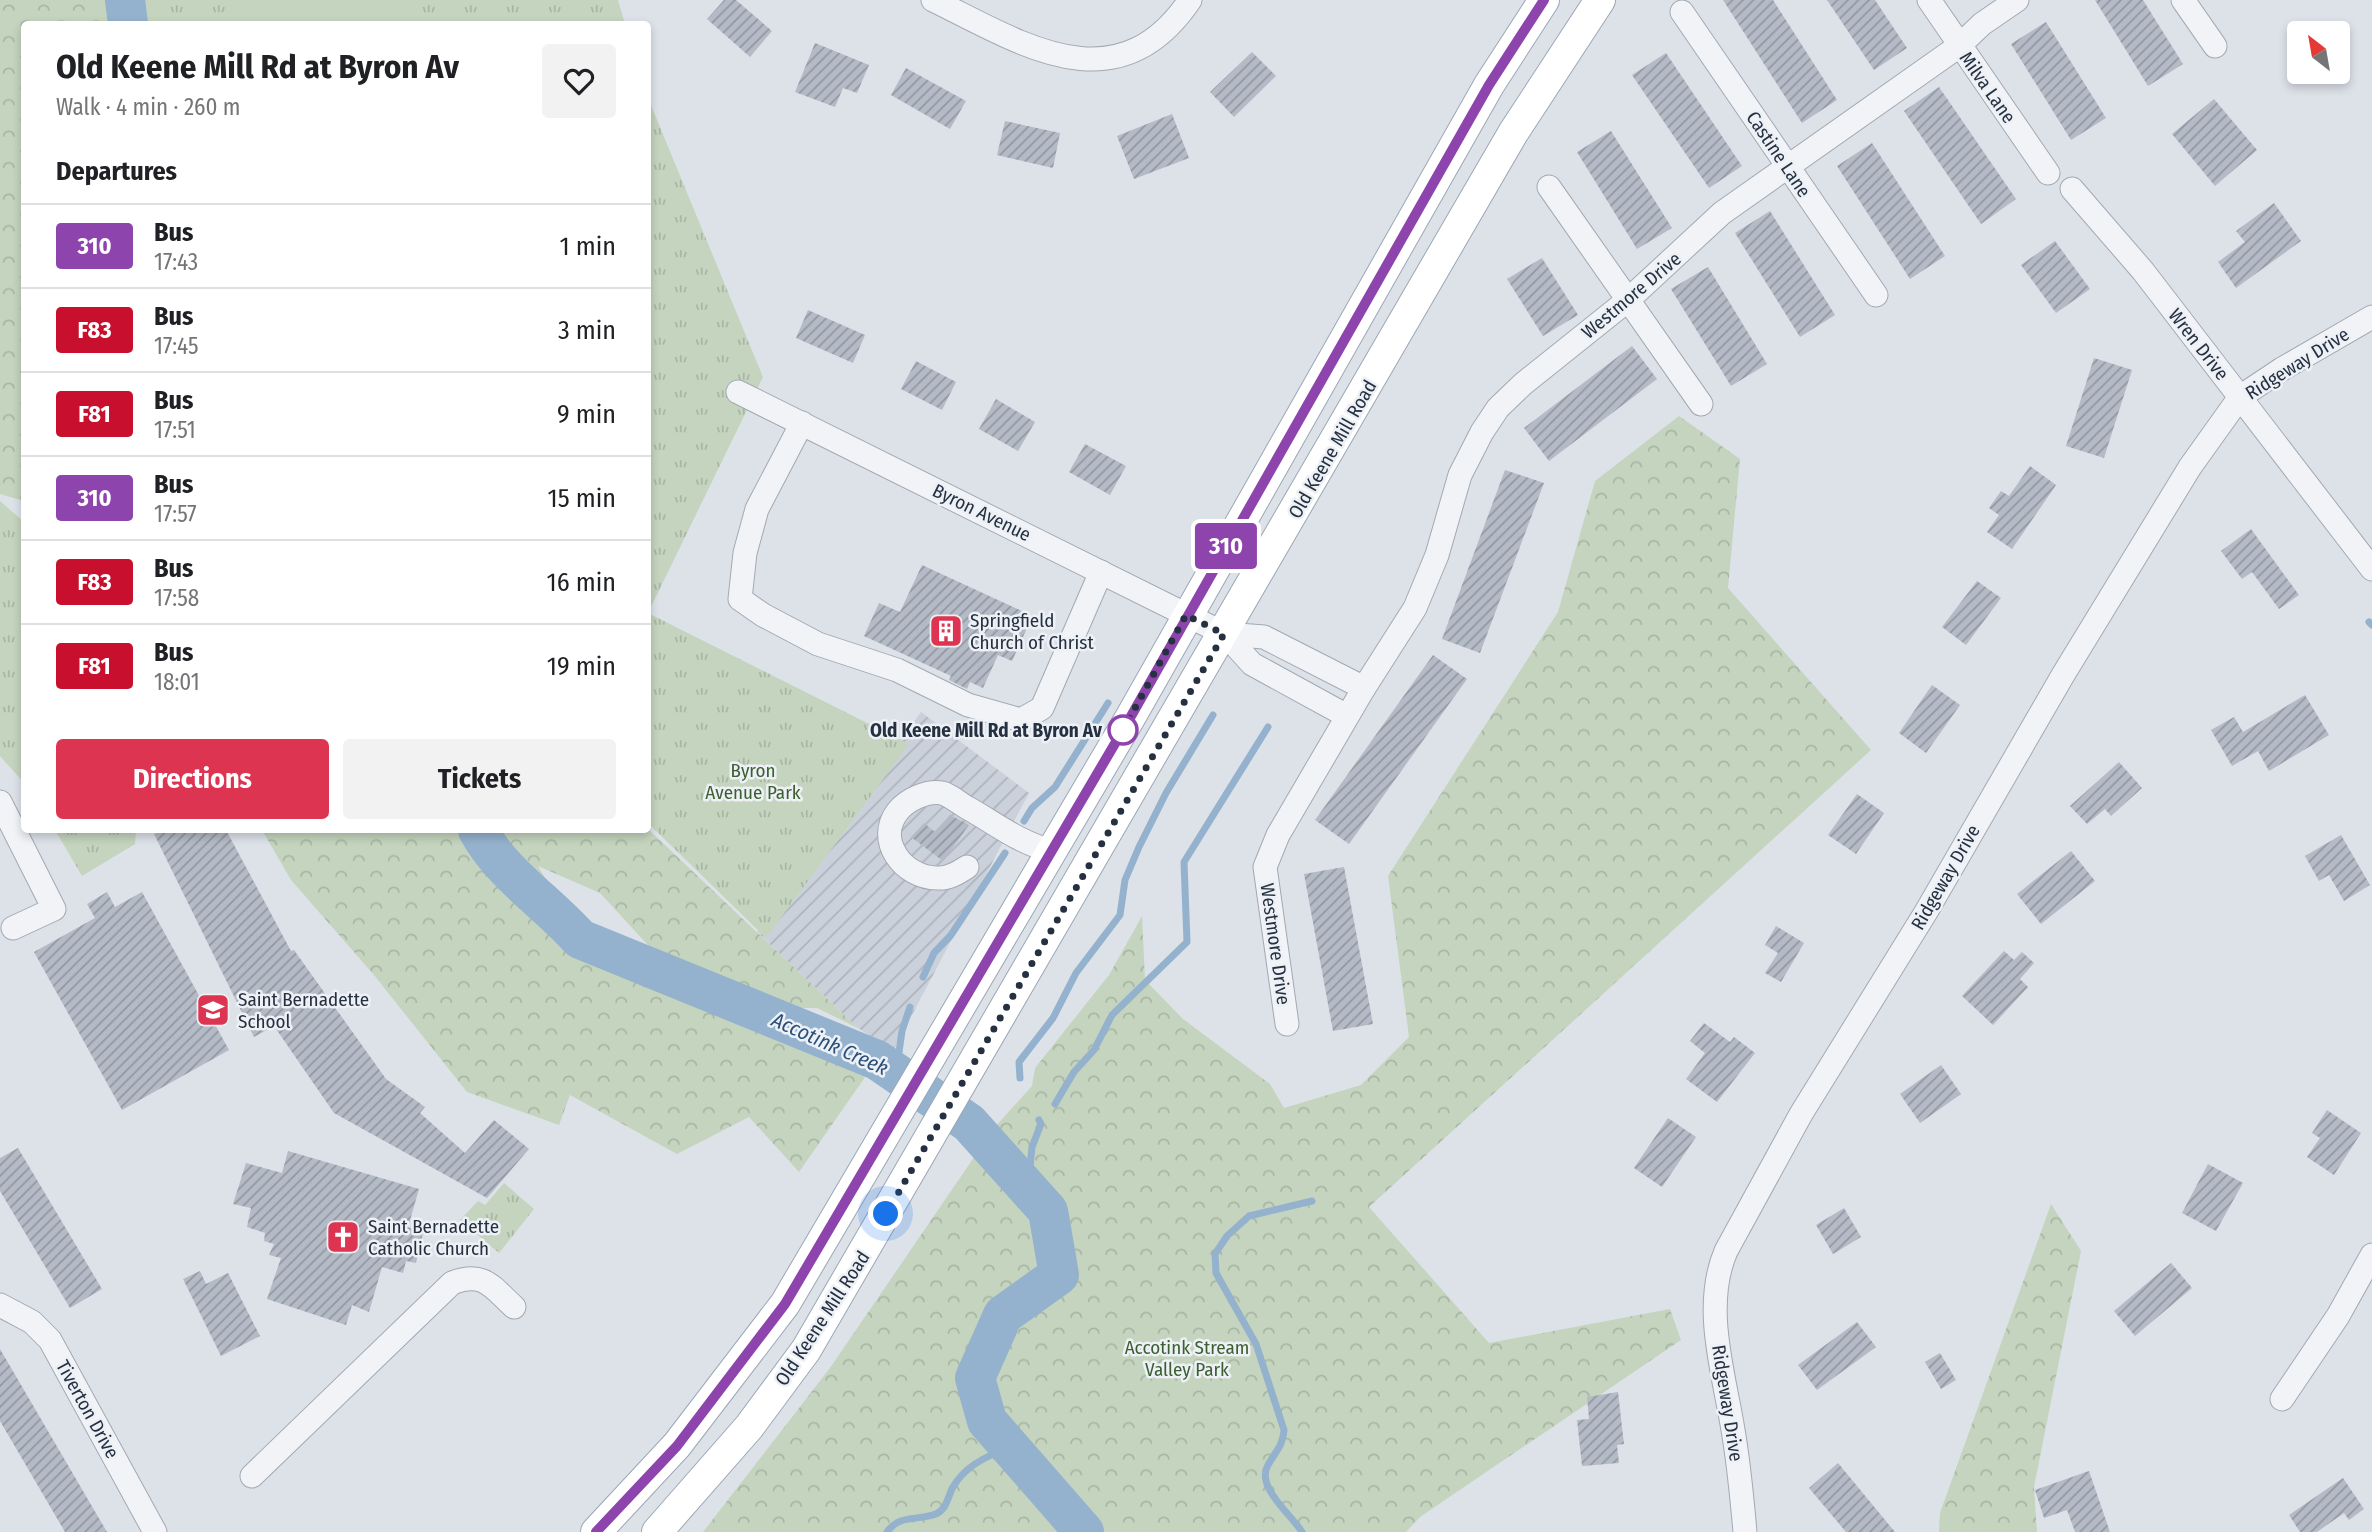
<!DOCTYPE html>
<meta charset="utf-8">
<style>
:root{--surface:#fff;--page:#f2f2f2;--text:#202124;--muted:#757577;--line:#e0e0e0;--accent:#dd3452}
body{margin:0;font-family:"Fira Sans Condensed",sans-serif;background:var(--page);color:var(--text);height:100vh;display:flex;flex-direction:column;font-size:26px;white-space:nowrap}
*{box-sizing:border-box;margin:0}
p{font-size:23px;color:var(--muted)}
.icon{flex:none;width:38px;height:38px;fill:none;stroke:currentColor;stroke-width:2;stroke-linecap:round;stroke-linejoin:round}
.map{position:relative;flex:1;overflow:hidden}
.side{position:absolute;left:21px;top:21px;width:630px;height:812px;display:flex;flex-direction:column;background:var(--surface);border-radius:7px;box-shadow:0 4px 10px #0003}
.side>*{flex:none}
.badge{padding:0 14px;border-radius:5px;font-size:24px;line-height:46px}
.needle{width:46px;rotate:329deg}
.tools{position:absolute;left:2287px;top:21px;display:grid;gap:14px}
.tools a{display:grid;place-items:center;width:63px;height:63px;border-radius:7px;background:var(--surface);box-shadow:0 4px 10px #0003;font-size:35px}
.you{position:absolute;width:35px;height:35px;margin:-18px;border:5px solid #fff;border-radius:50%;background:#1a73e8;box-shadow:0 0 0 10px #1a73e833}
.map>.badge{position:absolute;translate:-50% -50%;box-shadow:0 0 0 4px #fff}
h2{padding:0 35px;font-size:26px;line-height:63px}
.round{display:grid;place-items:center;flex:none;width:74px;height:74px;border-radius:7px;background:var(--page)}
.overview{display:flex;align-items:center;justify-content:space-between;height:119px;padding:0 35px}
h1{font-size:33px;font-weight:700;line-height:52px}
.cta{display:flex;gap:14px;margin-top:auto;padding:14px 35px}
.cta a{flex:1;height:80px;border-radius:7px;background:var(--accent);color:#fff;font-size:28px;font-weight:700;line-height:80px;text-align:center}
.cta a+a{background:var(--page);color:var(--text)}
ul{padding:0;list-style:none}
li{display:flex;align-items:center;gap:21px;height:84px;padding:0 35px;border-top:2px solid var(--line)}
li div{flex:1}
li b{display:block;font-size:26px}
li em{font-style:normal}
li .badge{min-width:77px;font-weight:700;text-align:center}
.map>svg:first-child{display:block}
.industrial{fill:url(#industrial-furrows)}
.grass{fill:url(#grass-tufts)}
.forest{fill:url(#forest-crowns);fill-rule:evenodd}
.garden{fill:#c4d4be}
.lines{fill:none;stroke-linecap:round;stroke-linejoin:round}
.stream{stroke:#94b2cd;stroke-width:7}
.river{stroke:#94b2cd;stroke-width:40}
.building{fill:url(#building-hatch)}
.minor-casing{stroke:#a2a9b3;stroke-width:25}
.major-casing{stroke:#9ba7b6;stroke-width:32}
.minor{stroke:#f1f3f7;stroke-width:23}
.major{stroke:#fff;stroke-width:30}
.line-casing{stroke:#fff;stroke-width:16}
.line{stroke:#8e44ad;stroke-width:10}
.walk{stroke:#253041;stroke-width:7;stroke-dasharray:0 12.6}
.stop-dot{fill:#fff;stroke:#8e44ad;stroke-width:3.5}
.labels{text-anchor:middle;stroke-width:5;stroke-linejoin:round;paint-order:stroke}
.street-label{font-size:19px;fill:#253041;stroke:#edf1f6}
.poi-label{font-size:19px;fill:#253041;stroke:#edf1f6;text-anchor:start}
.stop-label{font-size:19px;font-weight:bold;fill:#253041;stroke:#edf1f6;text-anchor:end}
.park-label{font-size:19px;fill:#3b5f31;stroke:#edf1f6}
.water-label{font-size:21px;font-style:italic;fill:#2b507a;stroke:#edf1f6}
</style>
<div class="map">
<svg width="2372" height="1532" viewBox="0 0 2372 1532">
<defs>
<pattern id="industrial-furrows" width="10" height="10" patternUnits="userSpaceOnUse" patternTransform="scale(1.75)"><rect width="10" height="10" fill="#cbd1db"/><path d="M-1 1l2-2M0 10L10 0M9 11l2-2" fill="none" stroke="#aeb4bd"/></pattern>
<pattern id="grass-tufts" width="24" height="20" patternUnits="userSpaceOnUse" patternTransform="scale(1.75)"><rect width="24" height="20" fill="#c4d4be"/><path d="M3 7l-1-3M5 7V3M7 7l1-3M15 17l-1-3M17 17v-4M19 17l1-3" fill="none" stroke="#a8b6a4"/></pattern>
<pattern id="forest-crowns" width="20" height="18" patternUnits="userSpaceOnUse" patternTransform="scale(1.75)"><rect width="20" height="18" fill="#c4d4be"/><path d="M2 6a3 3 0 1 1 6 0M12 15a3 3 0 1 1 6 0" fill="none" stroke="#a8b6a4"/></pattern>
<pattern id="building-hatch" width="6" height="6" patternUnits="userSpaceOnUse" patternTransform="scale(1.75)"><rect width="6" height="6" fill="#b4bbc6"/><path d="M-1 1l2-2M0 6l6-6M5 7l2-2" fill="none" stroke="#9298a2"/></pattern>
</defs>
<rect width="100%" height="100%" fill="#dde2e9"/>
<polygon class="industrial" points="921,712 1029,793 893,1051 858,1028 757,932"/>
<g class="grass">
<polygon points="73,0 618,0 625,24 79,24"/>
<polygon points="648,98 763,377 648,613 909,744 766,938 648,823"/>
<polygon points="0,501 24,522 24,783 0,756"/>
<polygon points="55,830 136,830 135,844 82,876"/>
<polygon points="504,1183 534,1209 499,1253 460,1220 478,1201 485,1205"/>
</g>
<g class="forest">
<polygon points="0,0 145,0 148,24 24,24 24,501 0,494"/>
<polygon points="1679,416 1740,459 1728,588 1871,750 1369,1207 1489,1343 1670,1309 1681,1340 1420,1517 1406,1532 703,1532 830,1368 994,1128 1032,1086 1035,1068 1109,975 1142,916 1145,980 1183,1019 1270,1084 1284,1108 1361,1085 1409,1037 1388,876 1558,612 1595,481"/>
<path d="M 648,829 L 858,1028 L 817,1008 L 762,1008 L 877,1060 L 799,1172 L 749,1117 L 677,1154 L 570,1095 L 559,1125 L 467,1092 L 374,975 L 291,880 L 262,830 L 516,830 L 519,832 ZM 538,866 L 600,893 L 691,992 L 580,939 Z"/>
<polygon points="2051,1204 2081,1251 2034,1487 2037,1532 1939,1532 1940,1513"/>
</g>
<polygon class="garden" points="234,0 407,0 415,24 237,24"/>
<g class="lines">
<g class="stream">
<polyline points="2369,622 2372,625"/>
<polyline points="1024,821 1032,808 1055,787 1108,703"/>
<polyline points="923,977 934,953 951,935 1005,853"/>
<polyline points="896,1073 902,1031 910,1007"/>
<polyline points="1020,1078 1019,1062 1053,1018 1076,973 1120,915 1125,880 1139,847 1166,793 1213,715"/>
<polyline points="1055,1104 1074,1072 1094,1050 1112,1015 1187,942 1184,862 1268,727"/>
<polyline points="1028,1188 1032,1147 1041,1124 1039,1120"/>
<path d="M 887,1532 C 900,1514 917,1521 936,1514 C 947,1509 948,1496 953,1487 C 965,1466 990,1454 1011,1448"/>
<path d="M 1302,1532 C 1292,1515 1255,1487 1268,1465 C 1275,1452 1283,1446 1284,1430 L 1256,1344 L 1216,1273 L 1215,1254 L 1227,1236 L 1249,1216 L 1312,1201"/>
</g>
<g class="river">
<polyline points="125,0 128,24"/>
<path d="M 478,830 C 501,873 547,902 580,939 L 877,1060 L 969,1123 L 1048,1211 L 1059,1275 L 1003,1315 L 975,1378 L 987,1421 L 1084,1532"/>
</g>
</g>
<g class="building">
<polygon points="724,0 736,0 772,31 750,57 707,19"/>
<polygon points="1723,0 1773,0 1837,100 1802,123"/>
<polygon points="1827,0 1875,0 1907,48 1874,70"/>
<polygon points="2095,0 2143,0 2183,64 2148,86"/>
<polygon points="2046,22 2106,118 2071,140 2011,44"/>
<polygon points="815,43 869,65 857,93 843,88 835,107 795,92"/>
<polygon points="1252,52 1276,76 1234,117 1210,92"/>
<polygon points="1666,53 1742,166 1709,188 1632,75"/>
<polygon points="906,68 966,101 950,129 891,95"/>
<polygon points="1939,87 2016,199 1981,224 1904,111"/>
<polygon points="2214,99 2257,150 2215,186 2172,134"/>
<polygon points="1172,114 1189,158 1134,179 1117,136"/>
<polygon points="1005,121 1060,133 1053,168 997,155"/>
<polygon points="1611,131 1672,228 1637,249 1577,152"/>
<polygon points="1872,143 1945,256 1910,279 1837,166"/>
<polygon points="2274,203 2301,241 2236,288 2218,262 2245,242 2236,231"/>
<polygon points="1770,211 1835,315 1800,337 1735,233"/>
<polygon points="2055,241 2090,289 2056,313 2021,265"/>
<polygon points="1542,258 1578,315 1543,336 1507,279"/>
<polygon points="1708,267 1767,364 1731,386 1671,289"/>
<polygon points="808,310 865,335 853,363 796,338"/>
<polygon points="1632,346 1657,379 1549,461 1524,428"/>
<polygon points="2094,358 2132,370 2104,458 2066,446"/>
<polygon points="916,361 956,382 942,410 901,389"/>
<polygon points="996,399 1035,422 1018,451 979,429"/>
<polygon points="1085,444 1126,466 1110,495 1069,472"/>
<polygon points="2030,466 2056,485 2012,549 1987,532 1999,515 1989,508 2001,491 2009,496"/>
<polygon points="1505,470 1544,483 1480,653 1442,639"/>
<polygon points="2251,529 2299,595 2279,609 2252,572 2242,579 2221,551"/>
<polygon points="922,565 1022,611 1017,621 1028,626 1012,661 998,655 983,688 970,682 967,689 949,680 951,676 864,636 879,603 900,612"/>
<polygon points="1977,581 2001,598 1966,645 1942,627"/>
<polygon points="1433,655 1467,679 1349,844 1315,820"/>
<polygon points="1932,685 1960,705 1926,753 1899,733"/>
<polygon points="2305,695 2329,735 2269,771 2258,751 2232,766 2211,730 2234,717 2243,732"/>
<polygon points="2119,762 2142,788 2111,816 2105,809 2087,824 2070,806"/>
<polygon points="1857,794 1884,813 1856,854 1828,835"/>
<polygon points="950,815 969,825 943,861 911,837 924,823 935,832"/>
<polygon points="166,830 226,830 291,951 294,950 386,1079 425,1107 420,1113 465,1153 494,1120 529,1149 487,1198 334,1113 274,1026 254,1037 154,834"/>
<polygon points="2341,835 2370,885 2344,901 2329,875 2319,881 2305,856"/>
<polygon points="2071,851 2095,881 2041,924 2017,894"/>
<polygon points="1344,867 1373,1024 1333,1031 1304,874"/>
<polygon points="107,892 115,907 142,892 229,1050 122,1110 34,952 95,918 87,904"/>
<polygon points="1776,926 1804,943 1781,982 1765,973 1778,953 1765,945"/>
<polygon points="2004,951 2014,960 2022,952 2034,963 2020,979 2028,987 1993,1025 1962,996"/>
<polygon points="1704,1023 1730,1042 1734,1037 1755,1053 1717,1102 1686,1079 1705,1053 1690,1041"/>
<polygon points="1941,1065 1961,1094 1920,1123 1900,1094"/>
<polygon points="2327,1110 2361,1133 2334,1175 2307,1157 2320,1138 2312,1133"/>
<polygon points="1668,1118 1696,1137 1662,1187 1634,1168"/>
<polygon points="18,1148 102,1289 70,1308 0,1191 0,1158"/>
<polygon points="288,1151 419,1189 408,1227 423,1233 416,1263 406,1261 403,1273 382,1267 369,1312 352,1305 346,1325 267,1299 281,1258 269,1255 274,1244 264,1241 265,1233 247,1227 251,1208 233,1204 246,1163 282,1173"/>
<polygon points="2208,1164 2243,1183 2216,1231 2182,1213"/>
<polygon points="1844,1208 1861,1237 1833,1254 1816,1225"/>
<polygon points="2171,1263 2192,1288 2135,1336 2114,1311"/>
<polygon points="200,1271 206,1284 228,1273 260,1336 221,1356 183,1279"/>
<polygon points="1857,1322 1876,1347 1817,1390 1798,1365"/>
<polygon points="0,1349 107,1532 65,1532 0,1421"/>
<polygon points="1940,1353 1956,1380 1941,1389 1925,1362"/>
<polygon points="1618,1392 1624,1444 1617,1445 1619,1463 1582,1466 1577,1420 1589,1419 1587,1397"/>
<polygon points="1838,1463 1895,1532 1846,1532 1809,1488"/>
<polygon points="2089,1471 2110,1532 2075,1532 2067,1510 2044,1518 2035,1490"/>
<polygon points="2343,1478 2364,1509 2349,1520 2344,1513 2317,1532 2300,1532 2289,1515"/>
</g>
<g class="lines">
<defs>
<g id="minor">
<path d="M 933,0 C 1021,43 1117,108 1190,0"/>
<polyline points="1929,0 2048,173"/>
<polyline points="2183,0 2215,46"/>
<polyline points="1682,12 1876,295"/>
<polyline points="1549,187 1701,404"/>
<polyline points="2072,189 2143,271 2372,569"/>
<polyline points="738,392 1225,634 1264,637 1364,688"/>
<polyline points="802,423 757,509 745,553 740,599 763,615 818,644 897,670 968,705 1021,720 1042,708 1101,572"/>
<polyline points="1225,634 1252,664 1347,716"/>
<polyline points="0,802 54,909 13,928"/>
<path d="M 967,867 C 958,873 948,879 937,878 C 903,878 875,840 898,811 C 907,800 927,790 942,793 C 950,795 959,803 966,807 C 995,823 1019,843 1052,851"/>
<polyline points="1287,1024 1265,867 1278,835 1364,688 1415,608 1437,555 1460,475 1482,432 1498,408 1523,384 1628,300 1722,213 1959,46 1982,24 2017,0"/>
<polyline points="0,1305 32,1322 50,1340 155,1532"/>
<polyline points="2282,1399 2338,1316 2372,1255"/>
<path d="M 252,1476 L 452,1283 C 484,1271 491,1286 514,1307"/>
<path d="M 1745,1532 C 1742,1498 1739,1464 1733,1430 C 1724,1373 1702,1307 1726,1251 L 1801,1114 L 1926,912 L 2063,675 L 2190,467 L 2240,397 L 2282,369 L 2372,317"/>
</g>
<g id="major">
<polyline points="596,1532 677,1445 785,1304 1130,718 1489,85 1544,0"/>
<polyline points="657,1532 749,1427 806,1350 1513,133 1600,0"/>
</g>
</defs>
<use href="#minor" class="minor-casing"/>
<use href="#major" class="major-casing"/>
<use href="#minor" class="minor"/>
<use href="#major" class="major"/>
</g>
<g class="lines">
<defs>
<polyline id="line" points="596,1532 677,1446 785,1304 1130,718 1489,85 1544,0"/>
</defs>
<use href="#line" class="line-casing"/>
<use href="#line" class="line"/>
<polyline class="walk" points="886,1214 1224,634 1186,615 1117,741 1123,730"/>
</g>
<defs>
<symbol id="building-square" viewBox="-11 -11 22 22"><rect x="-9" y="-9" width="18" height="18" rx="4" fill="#dd3452" stroke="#edf1f6"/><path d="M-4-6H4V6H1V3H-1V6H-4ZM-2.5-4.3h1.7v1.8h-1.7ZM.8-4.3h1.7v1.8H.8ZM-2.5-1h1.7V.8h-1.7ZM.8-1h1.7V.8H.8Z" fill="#fff"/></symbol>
<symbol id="school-square" viewBox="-11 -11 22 22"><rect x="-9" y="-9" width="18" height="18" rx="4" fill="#dd3452" stroke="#edf1f6"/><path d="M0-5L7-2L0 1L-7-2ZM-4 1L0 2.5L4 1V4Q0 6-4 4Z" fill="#fff"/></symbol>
<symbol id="church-square" viewBox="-11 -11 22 22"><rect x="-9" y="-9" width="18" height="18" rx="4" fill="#dd3452" stroke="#edf1f6"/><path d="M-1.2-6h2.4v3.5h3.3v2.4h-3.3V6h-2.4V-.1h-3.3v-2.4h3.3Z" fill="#fff"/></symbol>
</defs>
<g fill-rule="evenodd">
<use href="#building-square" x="927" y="612" width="38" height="38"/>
<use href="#school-square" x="194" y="991" width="38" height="38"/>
<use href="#church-square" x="324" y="1218" width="38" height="38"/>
</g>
<circle class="stop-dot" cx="1123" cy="730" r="14"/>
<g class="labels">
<g class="street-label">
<text transform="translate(1988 87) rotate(55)" y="7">Milva Lane</text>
<text transform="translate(1779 154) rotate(56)" y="7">Castine Lane</text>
<text transform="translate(1631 295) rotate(-40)" y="7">Westmore Drive</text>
<text transform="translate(2199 344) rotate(52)" y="7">Wren Drive</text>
<text transform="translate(2297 363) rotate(-32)" y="7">Ridgeway Drive</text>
<text transform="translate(1332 449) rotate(-60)" y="7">Old Keene Mill Road</text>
<text transform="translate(982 512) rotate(26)" y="7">Byron Avenue</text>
<text transform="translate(1945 877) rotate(-60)" y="7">Ridgeway Drive</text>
<text transform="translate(1276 944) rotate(82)" y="7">Westmore Drive</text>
<text transform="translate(822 1318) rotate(-57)" y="7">Old Keene Mill Road</text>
<text transform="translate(1728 1403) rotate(81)" y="7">Ridgeway Drive</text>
<text transform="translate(88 1409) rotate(61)" y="7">Tiverton Drive</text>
</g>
<g class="poi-label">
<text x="970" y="627">Springfield<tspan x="970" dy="22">Church of Christ</tspan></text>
<text x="238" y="1006">Saint Bernadette<tspan x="238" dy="22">School</tspan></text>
<text x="368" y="1233">Saint Bernadette<tspan x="368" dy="22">Catholic Church</tspan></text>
</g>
<g class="stop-label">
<text x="1102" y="737">Old Keene Mill Rd at Byron Av</text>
</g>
<g class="park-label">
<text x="753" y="777">Byron<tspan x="753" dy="22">Avenue Park</tspan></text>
<text x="1187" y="1354">Accotink Stream<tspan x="1187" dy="22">Valley Park</tspan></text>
</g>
<g class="water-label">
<text transform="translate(830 1044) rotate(24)" y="7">Accotink Creek</text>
</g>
</g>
</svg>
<div class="tools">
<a><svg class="needle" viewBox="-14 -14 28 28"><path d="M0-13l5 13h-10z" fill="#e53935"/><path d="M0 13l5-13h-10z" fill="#757577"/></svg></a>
</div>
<div class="you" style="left:886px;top:1214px"></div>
<b class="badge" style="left:1226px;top:546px;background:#8e44ad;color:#fff">310</b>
<section class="side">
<div class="overview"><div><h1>Old Keene Mill Rd at Byron Av</h1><p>Walk · 4 min · 260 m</p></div><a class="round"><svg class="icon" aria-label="heart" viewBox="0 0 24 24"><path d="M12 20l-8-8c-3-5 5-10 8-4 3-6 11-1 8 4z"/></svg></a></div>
<h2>Departures</h2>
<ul>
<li><span class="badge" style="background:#8e44ad;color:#fff">310</span><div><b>Bus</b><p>17:43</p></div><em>1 min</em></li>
<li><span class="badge" style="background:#c8102e;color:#fff">F83</span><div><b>Bus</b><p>17:45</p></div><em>3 min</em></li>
<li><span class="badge" style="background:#c8102e;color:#fff">F81</span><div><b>Bus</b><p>17:51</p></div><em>9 min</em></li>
<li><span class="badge" style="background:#8e44ad;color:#fff">310</span><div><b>Bus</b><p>17:57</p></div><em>15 min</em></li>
<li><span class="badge" style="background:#c8102e;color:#fff">F83</span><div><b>Bus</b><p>17:58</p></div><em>16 min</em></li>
<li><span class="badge" style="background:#c8102e;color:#fff">F81</span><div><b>Bus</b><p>18:01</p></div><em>19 min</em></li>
</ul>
<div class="cta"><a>Directions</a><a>Tickets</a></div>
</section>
</div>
